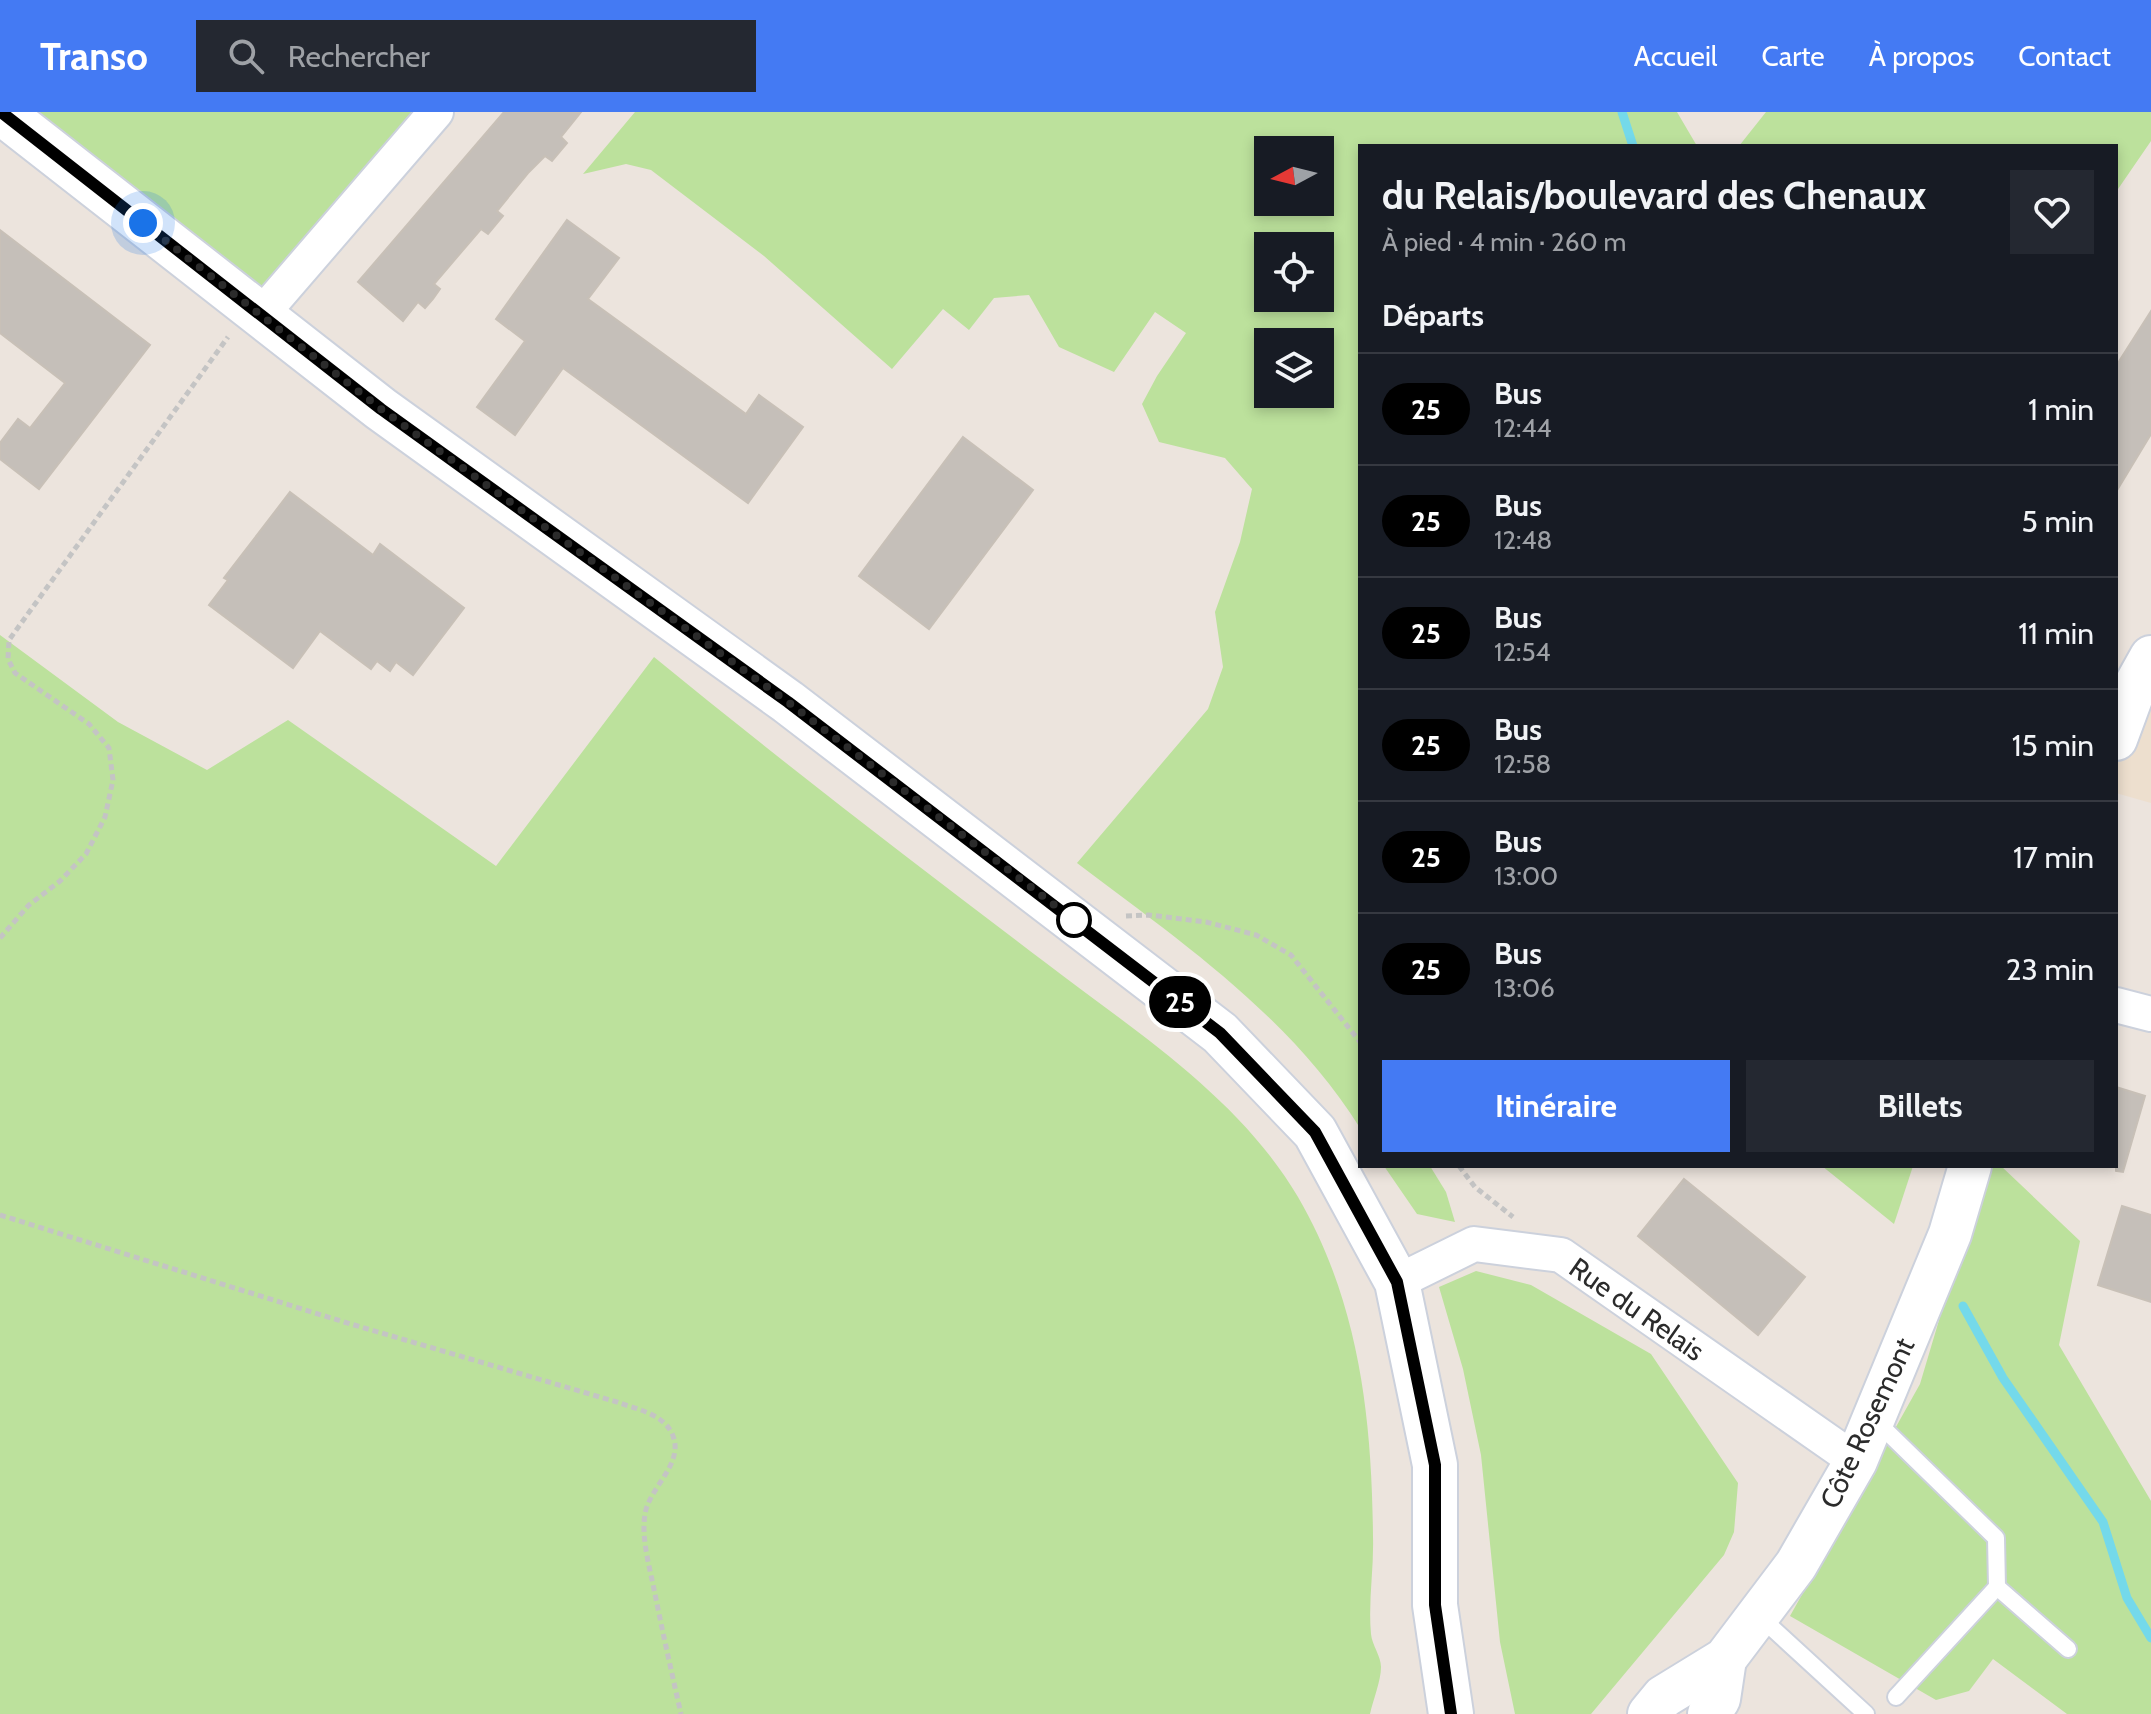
<!DOCTYPE html>
<html lang="fr">
<meta charset="utf-8">
<style>
:root{--surface:#171b24;--page:#242831;--text:#f1f3f6;--muted:#9ea1a6;--line:#363941;--accent:#447af3}
body{margin:0;font-family:Cabin,sans-serif;background:var(--page);color:var(--text);height:100vh;display:flex;flex-direction:column;font-size:30px;white-space:nowrap}
*{box-sizing:border-box;margin:0}
p{font-size:26px;color:var(--muted)}
.icon{flex:none;width:44px;height:44px;fill:none;stroke:currentColor;stroke-width:2;stroke-linecap:round;stroke-linejoin:round}
.map{position:relative;flex:1;overflow:hidden}
.panel{position:absolute;left:1358px;top:32px;width:760px;height:1024px;display:flex;flex-direction:column;background:var(--surface);border-radius:0px;box-shadow:0 4px 12px #0003}
.panel>*{flex:none}
.badge{padding:0 16px;border-radius:26px;font-size:28px;line-height:52px}
.needle{width:52px;rotate:263deg}
.fabs{position:absolute;left:1254px;top:24px;display:grid;gap:16px}
.fabs a{display:grid;place-items:center;width:80px;height:80px;border-radius:0px;background:var(--surface);box-shadow:0 4px 12px #0003;font-size:40px}
.you{position:absolute;width:40px;height:40px;margin:-20px;border:6px solid #fff;border-radius:50%;background:#1a73e8;box-shadow:0 0 0 12px #1a73e833}
.map>.badge{position:absolute;translate:-50% -50%;box-shadow:0 0 0 4px #fff}
h2{padding:0 24px;font-size:30px;line-height:72px}
.round{display:grid;place-items:center;flex:none;width:84px;height:84px;border-radius:0px;background:var(--page)}
.summary{display:flex;align-items:center;justify-content:space-between;height:136px;padding:0 24px}
h1{font-size:38px;font-weight:700;line-height:60px}
.action{display:flex;gap:16px;margin-top:auto;padding:16px 24px}
.action a{flex:1;height:92px;border-radius:0px;background:var(--accent);color:#fff;font-size:32px;font-weight:700;line-height:92px;text-align:center}
.action a+a{background:var(--page);color:var(--text)}
ul{padding:0;list-style:none}
li{display:flex;align-items:center;gap:24px;height:112px;padding:0 24px;border-top:2px solid var(--line)}
li div{flex:1}
li b{display:block;font-size:30px}
li em{font-style:normal}
li .badge{min-width:88px;font-weight:700;text-align:center}
header{display:flex;align-items:center;gap:48px;box-sizing:border-box;height:112px;padding:0 40px;background:var(--accent);color:#fff}
header strong{font-size:38px}
nav{display:flex;gap:44px;margin-inline-start:auto;font-size:28px}
.search{width:560px;height:72px;background:var(--page);display:flex;align-items:center;gap:20px;box-sizing:border-box;padding:0 28px;border-radius:0px;color:var(--muted);font-size:30px}
.map>svg:first-child{display:block}
.education{fill:#eddfce}
.green{fill:#bce19c;fill-rule:evenodd}
.lines{fill:none;stroke-linecap:round;stroke-linejoin:round}
.stream{stroke:#74d9ea;stroke-width:9}
.building{fill:#c5bfb9;stroke:#c8c0b7;stroke-width:2}
.service-casing{stroke:#ccd1dc;stroke-width:20}
.minor-casing{stroke:#ccd1dc;stroke-width:38}
.tertiary-casing{stroke:#ccd1dc;stroke-width:46}
.secondary-casing{stroke:#ccd1dc;stroke-width:48}
.path{stroke:#c4c4c4;stroke-width:5;stroke-dasharray:6 4;stroke-linecap:butt}
.service{stroke:#fff;stroke-width:16}
.minor{stroke:#fff;stroke-width:34}
.tertiary{stroke:#fff;stroke-width:42}
.secondary{stroke:#fff;stroke-width:44}
.line-casing{stroke:#fff;stroke-width:18}
.line{stroke:#000;stroke-width:12}
.walk{stroke:#2b2b2b;stroke-width:8;stroke-dasharray:0 14.4}
.stop-dot{fill:#fff;stroke:#000;stroke-width:4}
.labels{text-anchor:middle;stroke-width:6;stroke-linejoin:round;paint-order:stroke}
.street-label{font-size:28px;fill:#2b2b2b;stroke:#fff}
</style>
<header>
<strong>Transo</strong>
<div class="search"><svg class="icon" aria-label="search" viewBox="0 0 24 24"><circle cx="10" cy="10" r="6"/><path d="M15 15l6 6"/></svg>Rechercher</div>
<nav><a>Accueil</a><a>Carte</a><a>À propos</a><a>Contact</a></nav>
</header>
<div class="map">
<svg width="2151" height="1602" viewBox="0 0 2151 1602">
<rect width="100%" height="100%" fill="#ece4dd"/>
<polygon class="education" points="2151,545 2151,691 2116,681 2116,627"/>
<g class="green">
<polygon points="1,0 436,0 261,203"/>
<path d="M 635,0 L 1677,0 L 1697,34 L 1360,34 L 1360,1016 C 1291,905 1180,829 1077,751 L 1208,597 L 1223,555 L 1215,500 L 1240,430 L 1252,377 L 1225,346 L 1159,330 L 1142,292 L 1157,264 L 1186,221 L 1155,200 L 1114,260 L 1059,235 L 1029,183 L 994,186 L 969,218 L 943,197 L 892,257 L 764,144 L 651,58 L 626,52 L 583,62 ZM 1268,38 L 1320,38 L 1320,90 L 1268,90 ZM 1268,134 L 1320,134 L 1320,186 L 1268,186 ZM 1268,230 L 1320,230 L 1320,282 L 1268,282 Z"/>
<polygon points="1766,0 2151,0 2151,29 2116,80 2116,34 1739,34"/>
<path d="M 0,523 L 118,610 L 207,658 L 288,608 L 496,754 L 654,545 C 782,650 914,751 1046,851 C 1136,920 1239,985 1298,1085 C 1359,1190 1372,1305 1373,1425 C 1374,1457 1368,1490 1371,1522 C 1372,1533 1381,1544 1381,1555 C 1381,1569 1373,1588 1370,1602 L 0,1602 Z"/>
<polygon points="1384,1054 1430,1054 1446,1080 1455,1110 1417,1102"/>
<polygon points="1822,1054 1913,1054 1894,1112"/>
<polygon points="1985,1054 2001,1054 2080,1129 2059,1233 2151,1389 2151,1602 2067,1602 1993,1547 1969,1579 1936,1588 1790,1504 1920,1272"/>
<polygon points="1476,1159 1531,1173 1651,1242 1738,1371 1734,1420 1724,1443 1591,1602 1515,1602 1500,1530 1481,1343 1463,1257 1439,1175"/>
</g>
<g class="lines">
<g class="stream">
<polyline points="1622,0 1633,34"/>
<polyline points="1963,1194 2003,1266 2103,1410 2127,1486 2151,1526"/>
</g>
</g>
<g class="building">
<polygon points="504,0 581,0 561,25 567,31 552,49 545,44 528,61 497,99 503,104 488,122 481,117 434,172 440,177 433,187 425,196 418,190 403,209 358,170"/>
<polygon points="567,108 619,146 588,187 746,302 759,283 803,315 748,391 563,256 515,323 477,295 525,229 496,207"/>
<polygon points="0,118 150,233 39,377 0,347 0,331 18,307 30,316 65,271 0,221"/>
<polygon points="2151,199 2151,322 2116,380 2116,254"/>
<polygon points="963,325 1033,378 929,517 859,464"/>
<polygon points="290,380 373,443 380,432 464,496 413,563 396,550 390,559 377,549 371,557 320,519 293,556 209,493 228,468 224,466"/>
<polygon points="2116,975 2145,984 2123,1060 2116,1059"/>
<polygon points="1684,1067 1805,1165 1758,1223 1638,1124"/>
<polygon points="2122,1094 2151,1103 2151,1190 2098,1173"/>
</g>
<g class="lines">
<defs>
<g id="service">
<polyline points="1876,1309 1996,1426 1997,1475 1896,1585"/>
<polyline points="1997,1475 2068,1537"/>
<polyline points="1758,1503 1866,1602"/>
</g>
<g id="minor">
<polyline points="261,203 436,0"/>
<polyline points="2116,893 2151,902"/>
<polyline points="1397,1170 1474,1132 1561,1143 1856,1349"/>
</g>
<g id="tertiary">
<polyline points="2116,627 2137,570 2151,545"/>
<polyline points="1649,1602 1663,1585 1725,1547 1796,1453 1856,1349 1950,1122 1970,1054"/>
<polyline points="1709,1602 1719,1587 1725,1547"/>
</g>
<polyline id="secondary" points="1,0 381,297 788,590 1220,921 1315,1020 1397,1170 1435,1353 1435,1493 1451,1602"/>
</defs>
<use href="#service" class="service-casing"/>
<use href="#minor" class="minor-casing"/>
<use href="#tertiary" class="tertiary-casing"/>
<use href="#secondary" class="secondary-casing"/>
<g class="path">
<polyline points="1126,804 1149,803 1206,810 1256,823 1291,843 1360,930"/>
<polyline points="0,826 29,793 60,769 86,742 105,705 113,668 109,636 89,612 15,561 8,547 9,528 228,225"/>
<polyline points="1459,1054 1475,1075 1513,1105"/>
<path d="M 0,1103 L 344,1210 L 617,1290 C 636,1297 665,1302 673,1324 C 684,1352 649,1376 645,1402 C 641,1428 650,1456 655,1482 C 663,1522 672,1562 681,1602"/>
</g>
<use href="#service" class="service"/>
<use href="#minor" class="minor"/>
<use href="#tertiary" class="tertiary"/>
<use href="#secondary" class="secondary"/>
</g>
<g class="lines">
<defs>
<polyline id="line" points="1,0 381,297 788,590 1220,921 1315,1020 1397,1170 1435,1353 1435,1493 1451,1602"/>
</defs>
<use href="#line" class="line-casing"/>
<use href="#line" class="line"/>
<polyline class="walk" points="143,111 381,297 788,590 1074,808"/>
</g>
<circle class="stop-dot" cx="1074" cy="808" r="16"/>
<g class="labels">
<g class="street-label">
<text transform="translate(1637 1197) rotate(35)" y="10">Rue du Relais</text>
<text transform="translate(1867 1311) rotate(-65)" y="10">Côte Rosemont</text>
</g>
</g>
</svg>
<div class="fabs">
<a><svg class="needle" viewBox="-14 -14 28 28"><path d="M0-13l5 13h-10z" fill="#e53935"/><path d="M0 13l5-13h-10z" fill="#9ea1a6"/></svg></a>
<a><svg class="icon" aria-label="locate" viewBox="0 0 24 24"><circle cx="12" cy="12" r="6"/><path d="M12 2v4M12 18v4M2 12h4M18 12h4"/></svg></a>
<a><svg class="icon" aria-label="layers" viewBox="0 0 24 24"><path d="M12 4l9 5-9 5-9-5zM3 14l9 5 9-5"/></svg></a>
</div>
<div class="you" style="left:143px;top:111px"></div>
<b class="badge" style="left:1180px;top:890px;background:#000;color:#fff">25</b>
<section class="panel">
<div class="summary"><div><h1>du Relais/boulevard des Chenaux</h1><p>À pied · 4 min · 260 m</p></div><a class="round"><svg class="icon" aria-label="heart" viewBox="0 0 24 24"><path d="M12 20l-8-8c-3-5 5-10 8-4 3-6 11-1 8 4z"/></svg></a></div>
<h2>Départs</h2>
<ul>
<li><span class="badge" style="background:#000;color:#fff">25</span><div><b>Bus</b><p>12:44</p></div><em>1 min</em></li>
<li><span class="badge" style="background:#000;color:#fff">25</span><div><b>Bus</b><p>12:48</p></div><em>5 min</em></li>
<li><span class="badge" style="background:#000;color:#fff">25</span><div><b>Bus</b><p>12:54</p></div><em>11 min</em></li>
<li><span class="badge" style="background:#000;color:#fff">25</span><div><b>Bus</b><p>12:58</p></div><em>15 min</em></li>
<li><span class="badge" style="background:#000;color:#fff">25</span><div><b>Bus</b><p>13:00</p></div><em>17 min</em></li>
<li><span class="badge" style="background:#000;color:#fff">25</span><div><b>Bus</b><p>13:06</p></div><em>23 min</em></li>
</ul>
<div class="action"><a>Itinéraire</a><a>Billets</a></div>
</section>
</div>
